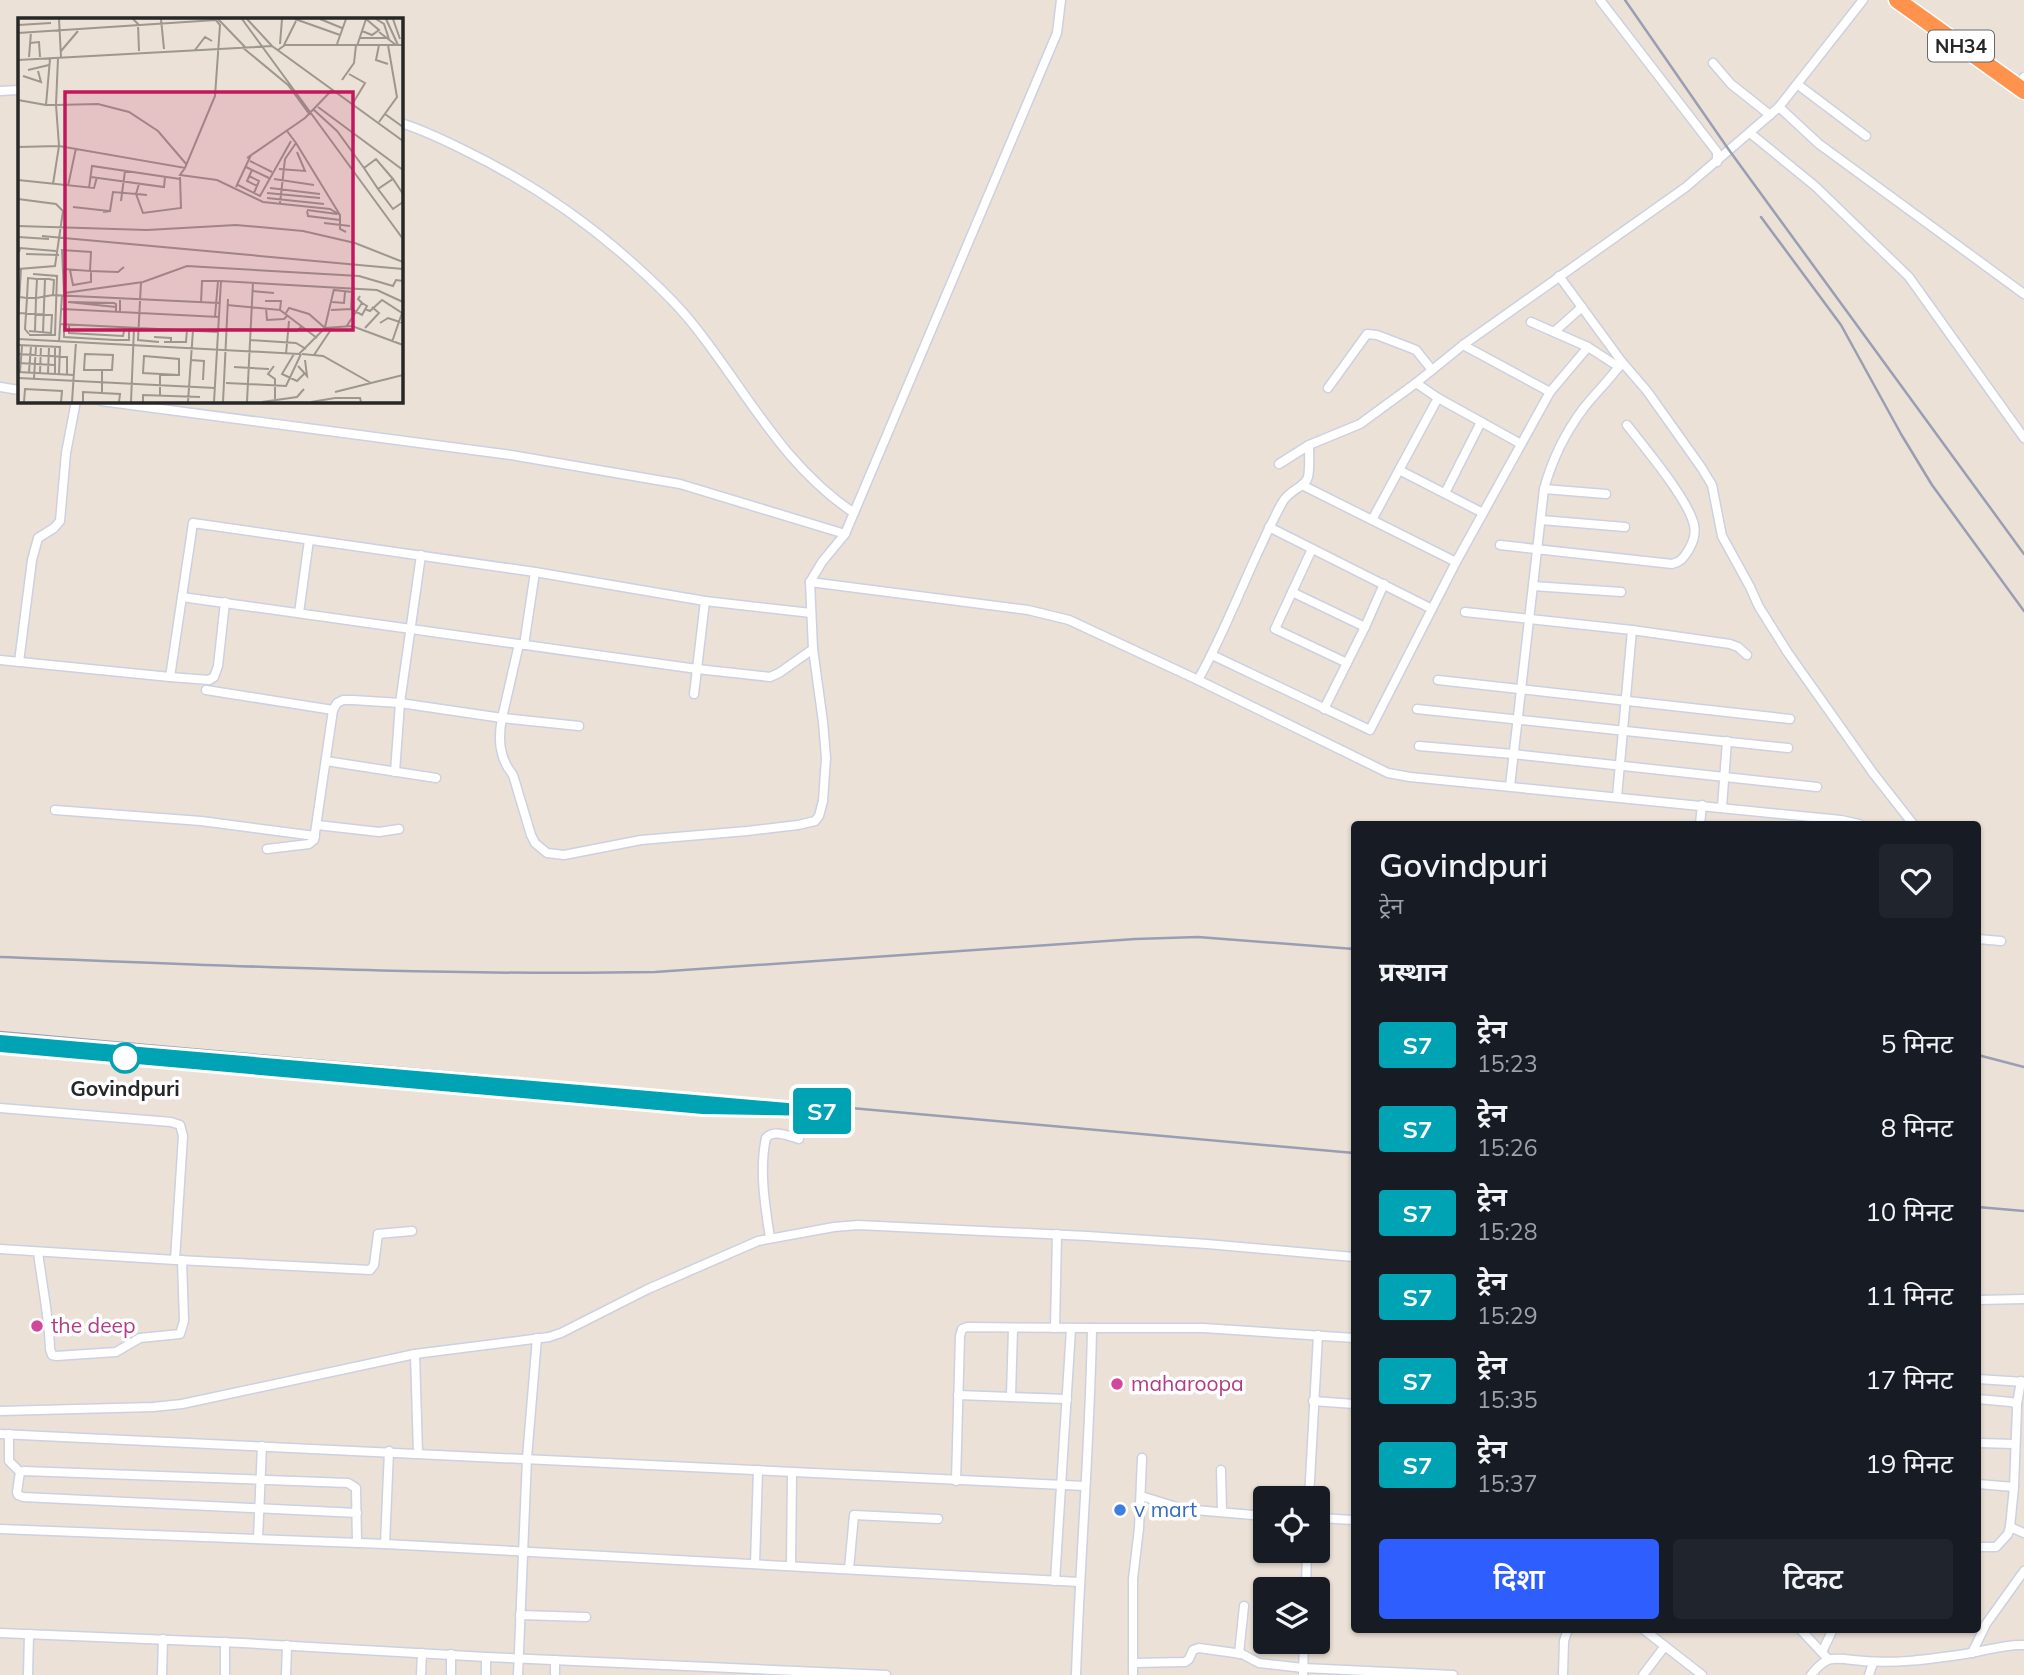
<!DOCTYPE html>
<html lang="hi">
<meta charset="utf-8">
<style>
:root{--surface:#171b24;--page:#20242c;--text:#f1f3f6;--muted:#9ea1a6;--accent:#2f5eff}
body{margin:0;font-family:Mulish,"Noto Sans Devanagari",sans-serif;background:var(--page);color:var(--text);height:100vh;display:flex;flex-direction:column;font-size:26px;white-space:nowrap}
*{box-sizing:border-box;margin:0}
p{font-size:23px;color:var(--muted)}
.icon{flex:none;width:38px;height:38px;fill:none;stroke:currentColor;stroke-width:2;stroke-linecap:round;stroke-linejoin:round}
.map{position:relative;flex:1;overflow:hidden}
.drawer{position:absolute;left:1351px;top:821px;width:630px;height:812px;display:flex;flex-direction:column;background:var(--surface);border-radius:7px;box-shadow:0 2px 5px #0004}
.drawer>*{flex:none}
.badge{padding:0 14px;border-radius:5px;font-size:24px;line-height:46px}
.tools{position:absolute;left:1253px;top:1486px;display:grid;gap:14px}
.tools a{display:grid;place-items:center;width:77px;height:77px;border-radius:7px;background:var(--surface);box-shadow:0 2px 5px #0004;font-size:35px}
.map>.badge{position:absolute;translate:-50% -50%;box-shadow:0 0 0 4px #fff}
h2{padding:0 28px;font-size:26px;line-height:63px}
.round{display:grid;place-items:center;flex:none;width:74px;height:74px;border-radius:7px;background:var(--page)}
.overview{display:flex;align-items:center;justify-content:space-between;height:119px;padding:0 28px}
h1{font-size:33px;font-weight:600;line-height:52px}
.button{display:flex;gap:14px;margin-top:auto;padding:14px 28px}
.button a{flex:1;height:80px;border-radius:7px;background:var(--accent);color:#fff;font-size:28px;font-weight:600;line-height:80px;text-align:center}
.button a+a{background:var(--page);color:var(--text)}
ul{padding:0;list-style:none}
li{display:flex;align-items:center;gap:21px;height:84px;padding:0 28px}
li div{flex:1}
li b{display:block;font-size:26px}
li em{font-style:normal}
li .badge{min-width:77px;font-weight:700;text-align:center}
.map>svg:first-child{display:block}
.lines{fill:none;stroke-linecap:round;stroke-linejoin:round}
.street-casing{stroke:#ccd1e1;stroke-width:11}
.highway-casing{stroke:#fff;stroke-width:19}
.street{stroke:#fff;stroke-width:8}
.highway{stroke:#ff934d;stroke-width:16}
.rail{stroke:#9a9eb3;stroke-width:2.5}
.line-casing{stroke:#fff;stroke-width:16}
.line{stroke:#00a3b4;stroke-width:10}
.stop-dot{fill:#fff;stroke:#00a3b4;stroke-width:3.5}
.hotel-dot{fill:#d1479c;stroke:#fff;stroke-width:2.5}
.shop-dot{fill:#3f7fe0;stroke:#fff;stroke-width:2.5}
.labels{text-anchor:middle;stroke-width:7;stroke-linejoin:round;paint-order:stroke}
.shield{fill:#fff;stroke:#686868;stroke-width:2}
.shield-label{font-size:19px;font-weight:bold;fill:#272727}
.stop-label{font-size:21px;font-weight:bold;fill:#272727;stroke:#fff}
.hotel-label{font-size:21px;fill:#b23c85;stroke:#fff;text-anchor:start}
.shop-label{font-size:21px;fill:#366cbe;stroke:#fff;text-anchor:start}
.inset-road{fill:none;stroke:#9d9790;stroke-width:2}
.view{fill:#c2185b;fill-opacity:0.15;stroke:#c2185b;stroke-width:3.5}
.inset-edge{fill:none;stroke:#272727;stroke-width:3.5}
</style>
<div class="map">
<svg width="2024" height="1675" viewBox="0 0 2024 1675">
<rect width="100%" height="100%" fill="#ebe1d6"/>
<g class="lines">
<defs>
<g id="street">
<polyline points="1600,0 1717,152 1717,162"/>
<polyline points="1713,63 1731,84 1770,115"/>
<polyline points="2023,78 2024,77"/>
<polyline points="1797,84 1866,136"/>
<polyline points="0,91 19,90"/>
<polyline points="1779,107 1819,144 2024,294"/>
<path d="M 401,123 C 423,130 444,140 464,150 C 528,181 584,219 636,266 C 656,284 676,303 692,323 C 746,390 781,464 854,513"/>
<polyline points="1750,133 1815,186 1909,277 2024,438"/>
<polyline points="1531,322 1588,347 1619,367"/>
<polyline points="1554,332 1582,307"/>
<polyline points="1463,345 1550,392"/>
<polyline points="1622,362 1647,391 1701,467 1712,485 1722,536 1750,587 1759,607 1788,653 1873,773 1913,824"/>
<polyline points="1416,383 1438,398 1521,444"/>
<polyline points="0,387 19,390"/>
<polyline points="1328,388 1367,334 1377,335 1416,350 1432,370"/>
<polyline points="101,401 511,455 680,484 845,534 1057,33 1061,0"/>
<polyline points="1279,464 1309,445 1360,424 1416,383 1463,345 1686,187 1779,107 1863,0"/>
<polyline points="1399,470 1483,513"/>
<polyline points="1302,485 1456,562"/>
<polyline points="1544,489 1606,494"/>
<polyline points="1445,493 1481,422"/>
<polyline points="1372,520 1438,398"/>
<polyline points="1541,520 1625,527"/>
<polyline points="1269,527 1432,609"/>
<polyline points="845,534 822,562 810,582 1028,610 1069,620 1198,680 1388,773 1410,777 1841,820 1859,824"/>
<path d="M 1500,545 L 1672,564 C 1681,562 1683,558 1688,551 C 1693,542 1696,535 1694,525 C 1688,499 1645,448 1627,425"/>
<polyline points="1312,549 1275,629 1347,663"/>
<polyline points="1533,586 1621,592"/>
<polyline points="1292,592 1365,627 1324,709"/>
<polyline points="182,597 697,669 705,601"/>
<polyline points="1465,612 1632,630 1730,644 1738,647 1747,655"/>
<polyline points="299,613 309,540"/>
<polyline points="1365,627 1384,584"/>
<polyline points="524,645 535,572"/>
<polyline points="1212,655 1370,730 1456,562 1550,392 1588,347"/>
<polyline points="0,660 170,677 209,680 214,677 218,666 225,602"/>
<polyline points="19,662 32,560 38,538 54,528 60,521 66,453 76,401"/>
<polyline points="170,677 193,523 535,572 705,601 811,613"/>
<path d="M 1198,680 C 1230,623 1251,560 1282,503 C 1289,489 1305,488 1308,477 C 1310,468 1309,455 1309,445"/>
<polyline points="1438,680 1790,719"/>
<polyline points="206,690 333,710"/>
<polyline points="694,694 697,669 770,677 779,673 813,649"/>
<polyline points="1417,709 1788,748"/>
<path d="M 579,726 L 502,718 C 498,739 499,758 513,775 L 531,835 L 535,843 L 547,853 L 564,855 L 641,840 L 747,831 L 798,825 L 815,821 L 819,816 L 823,801 L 826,758 L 823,722 L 813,649 L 810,582"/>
<polyline points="1419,746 1513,754 1817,787"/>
<polyline points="326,761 436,778"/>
<polyline points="395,772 400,703 421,555"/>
<path d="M 1510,786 L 1544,489 C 1552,460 1565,433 1583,409 C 1595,393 1611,379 1622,362 L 1559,276"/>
<polyline points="1617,797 1632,630"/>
<polyline points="1722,807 1727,741"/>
<polyline points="55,810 201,821 315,836"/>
<polyline points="1700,824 1702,805"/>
<polyline points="317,825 379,832 399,829"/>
<polyline points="267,849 309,844 314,840 333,710 337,703 343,700 353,700 400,703 502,718 519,644"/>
<polyline points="1978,939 2001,941"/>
<polyline points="0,1108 171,1122 180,1125 183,1136 175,1260 0,1249"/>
<path d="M 770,1238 C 765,1206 759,1169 766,1138 C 774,1129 789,1136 799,1139"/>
<path d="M 38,1252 C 42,1285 49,1316 50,1349 L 52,1355 L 56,1356 L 116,1352 L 140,1338 L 180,1334 L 184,1321 L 182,1260"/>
<polyline points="178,1260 370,1270 374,1265 378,1234 412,1231"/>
<polyline points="1978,1300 2024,1299"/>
<polyline points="1055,1328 1057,1234"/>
<polyline points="415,1354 418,1453"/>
<polyline points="1978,1379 2024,1382"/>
<polyline points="958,1395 1067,1399"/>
<polyline points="1011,1396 1013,1328"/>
<polyline points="1978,1399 2011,1402 2017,1404 2017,1408 2014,1487 2010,1527 2008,1534 1996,1547 1978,1547"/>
<polyline points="1313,1401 1354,1404"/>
<polyline points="2017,1404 2021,1381"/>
<polyline points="0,1411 153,1407 182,1404 415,1354 549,1337 561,1333 648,1289 758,1241 834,1227 858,1225 1087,1236 1207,1244 1354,1257"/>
<polyline points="0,1434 1085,1486"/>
<polyline points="9,1434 9,1461 20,1472"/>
<polyline points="1978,1443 2015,1444"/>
<polyline points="1221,1470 1222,1512"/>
<polyline points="956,1481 960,1336 962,1329 967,1327 1092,1328"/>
<polyline points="1978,1484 2014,1487"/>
<polyline points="1141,1496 1183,1509 1265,1516"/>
<polyline points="1309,1498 1318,1335"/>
<polyline points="357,1513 23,1497 18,1495 17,1492 20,1472 24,1471 348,1483 356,1488 357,1543"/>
<polyline points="1318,1518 1354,1520"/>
<polyline points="2010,1527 2024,1533"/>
<polyline points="0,1529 385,1544 389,1451"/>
<polyline points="258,1539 262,1446"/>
<polyline points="385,1544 1079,1582"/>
<polyline points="755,1564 758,1470"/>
<polyline points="791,1566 792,1472"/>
<polyline points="849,1569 854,1515 938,1519"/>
<polyline points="1055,1581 1071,1329"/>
<polyline points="1306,1589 1307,1550"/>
<polyline points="520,1615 586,1617"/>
<polyline points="1643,1629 1702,1675"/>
<polyline points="1800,1629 1828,1659"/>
<polyline points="0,1633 243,1643 486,1657 886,1675"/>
<polyline points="1822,1652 1833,1629"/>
<polyline points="1972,1653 1986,1624 2024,1571"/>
<polyline points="1239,1654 1244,1606"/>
<polyline points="555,1660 555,1675"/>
<polyline points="1133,1663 1185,1662 1189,1659 1193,1650 1199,1648 1242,1654 1259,1663 1303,1668 1453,1675"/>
<polyline points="28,1675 29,1634"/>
<polyline points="162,1675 163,1639"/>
<polyline points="225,1675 225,1642"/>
<polyline points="286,1675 287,1645"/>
<polyline points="421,1675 422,1653"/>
<polyline points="451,1675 451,1654"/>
<polyline points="486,1675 486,1657"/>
<polyline points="518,1675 527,1458 537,1338"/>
<path d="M 1076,1675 C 1080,1559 1090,1444 1092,1328 L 1203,1328 L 1354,1338"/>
<polyline points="1133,1675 1133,1579 1139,1528 1142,1458"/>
<polyline points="1303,1675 1304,1642"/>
<polyline points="1563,1675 1564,1641 1568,1629"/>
<polyline points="1643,1675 1665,1646"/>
<path d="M 1811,1675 C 1825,1657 1831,1657 1853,1660 C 1891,1665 1933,1659 1971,1653 C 1988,1650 2006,1644 2024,1645"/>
<polyline points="1869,1675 1873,1663"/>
</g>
<polyline id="highway" points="1897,0 2024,91"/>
</defs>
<use href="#street" class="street-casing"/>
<use href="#highway" class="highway-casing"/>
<use href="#street" class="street"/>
<use href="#highway" class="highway"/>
<g class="rail">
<polyline points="1625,0 1729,150 2024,554"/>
<polyline points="1761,217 1841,325 1901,434 1932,485 2024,611"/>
<path d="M 0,957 C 218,965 436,976 655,972 L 1135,939 L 1198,937 L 1354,949"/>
<polyline points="0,1032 1354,1153"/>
<polyline points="0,1047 703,1109 763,1110"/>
<polyline points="1978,1055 2024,1067"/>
<polyline points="1978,1207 2024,1211"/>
</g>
</g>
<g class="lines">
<defs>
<polyline id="line" points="0,1040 822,1111 703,1109 0,1047"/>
</defs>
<use href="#line" class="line-casing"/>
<use href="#line" class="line"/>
</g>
<circle class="stop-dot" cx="125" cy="1058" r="14"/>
<g class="hotel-dot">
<circle cx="37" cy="1326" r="7"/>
<circle cx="1117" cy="1384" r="7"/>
</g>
<circle class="shop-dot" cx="1120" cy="1510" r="7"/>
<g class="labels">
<rect class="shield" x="1928" y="30.5" width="66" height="31" rx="5"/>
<g class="shield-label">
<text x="1961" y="53">NH34</text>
</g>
<g class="stop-label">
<text x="125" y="1096">Govindpuri</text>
</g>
<g class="hotel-label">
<text x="51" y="1333">the deep</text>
<text x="1131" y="1391">maharoopa</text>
</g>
<g class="shop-label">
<text x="1134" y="1517">v mart</text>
</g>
</g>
<g transform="translate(18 18)">
<rect width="385" height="385" fill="#ebe1d6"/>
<path class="inset-road" d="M 41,1 L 43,39M 115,1 L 120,6 L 121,33M 143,1 L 146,31M 200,1 L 227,29M 224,1 L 385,221M 229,1 L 254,28 L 385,123M 277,1 L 322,17M 302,1 L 324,10M 358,1 L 366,6 L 371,21M 368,1 L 380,27M 375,1 L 382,21M 0,7 L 33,5M 344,13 L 354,17 L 361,12 L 348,1M 361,14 L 378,27M 0,15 L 198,2M 385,19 L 385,44M 342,20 L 370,20M 12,25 L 21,24 L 22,39M 262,26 L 264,1M 319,26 L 328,1M 266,27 L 278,3M 361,27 L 358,42 L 370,46M 339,28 L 348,1M 224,29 L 270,67 L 292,97M 177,32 L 187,19 L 194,23M 260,32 L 267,27 L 385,27M 43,33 L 60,13M 11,39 L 13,14M 40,40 L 38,87 L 80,86 L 111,94 L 140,113 L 169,147M 0,42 L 254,28M 10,52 L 31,47M 331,56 L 347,65 L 335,85M 5,58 L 23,64 L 20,53M 324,62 L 336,45 L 338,27M 0,82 L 28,87 L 32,41M 28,87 L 38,87 L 41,128 L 35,166M 300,89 L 385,152M 296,92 L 319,113 L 346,150M 367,96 L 385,109M 361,104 L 379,79 L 370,27M 278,125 L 322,197M 0,129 L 41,128 L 167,150 L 197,78 L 202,7 L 197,1M 229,140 L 287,100 L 314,72M 232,143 L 254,154M 228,149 L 251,160M 167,150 L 162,157 L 199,162 L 245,184 L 312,191 L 322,197 L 322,211 L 328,214M 261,151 L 287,153 L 279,134M 234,152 L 229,163 L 239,168M 231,158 L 241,163 L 236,175M 73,159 L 146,169 L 147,159M 256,161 L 296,167M 0,162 L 76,170 L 79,159M 220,167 L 242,178 L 273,123M 50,168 L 58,130M 218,169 L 233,137M 71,170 L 74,148 L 162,161M 252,170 L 302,176M 360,171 L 346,150 L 358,141 L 375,161M 249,175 L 302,180M 385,176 L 375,161 L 360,171 L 375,191 L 385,184M 129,177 L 118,176 L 125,195 L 163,190 L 162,159M 249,180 L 306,186M 0,181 L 38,186 L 45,193 L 37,248 L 0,251M 103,183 L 107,153M 262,185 L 267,141 L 278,125 L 269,113M 55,189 L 91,193M 289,192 L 319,196M 289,193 L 290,198 L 322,202M 85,194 L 92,193 L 95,174 L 118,176 L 121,166M 306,205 L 332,208M 0,208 L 129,212 L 218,207 L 285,213 L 337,225 L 385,244M 24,218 L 385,251M 0,219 L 31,221M 1,234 L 2,230 L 38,233M 8,236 L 41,237M 45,251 L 72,253 L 73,234 L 44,232 L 46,275 L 125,264 L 169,248 L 341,258 L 375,268 L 378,262 L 385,263M 52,252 L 55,267 L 73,264 L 73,253M 72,253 L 100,254 L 106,249M 19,261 L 10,260 L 9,280 L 18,280 L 19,261 L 31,261M 31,261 L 36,262 L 35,277 L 201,285M 123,264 L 120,322 L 141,324M 234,273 L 256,275M 2,279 L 9,280 L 7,311 L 11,316M 247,283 L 263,283 L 262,292M 314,284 L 326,285 L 327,274M 183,285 L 184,263 L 202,263M 209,287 L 262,292 L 299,320M 98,289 L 50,284 L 96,285 L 98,286 L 98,293M 248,290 L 249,302 L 266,301 L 270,297M 44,291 L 102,294 L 102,280M 333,291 L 344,297 L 349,288 L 344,285M 347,291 L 352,293 L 364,282 L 384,295 L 374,324M 313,292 L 333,291 L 334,274 L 316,272M 102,294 L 201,299M 0,295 L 34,297 L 33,315 L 11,313M 268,295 L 271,290 L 291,296 L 307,310M 197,299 L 200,263M 0,301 L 3,251M 362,305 L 370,300 L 385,305M 42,306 L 200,314M 46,306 L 46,319 L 97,322 L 111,322 L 111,309M 51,306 L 51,315 L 105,318 L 107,309M 307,309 L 316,271M 328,309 L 344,285 L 340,281 L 342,278M 347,310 L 361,295 L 354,289M 208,311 L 279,313 L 284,308M 17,313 L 18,280 L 35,277M 25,314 L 27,261M 11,317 L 37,317 L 39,258 L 15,256M 136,319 L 153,320 L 153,325M 0,321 L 281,336 L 307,310 L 334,308 L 385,327M 232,322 L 278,325 L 288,331M 41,324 L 44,277M 146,324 L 168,324 L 169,312M 0,327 L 42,329 L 41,356M 0,336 L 49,339 L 49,357M 67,336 L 95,337 L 94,352 L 66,352 ZM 268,336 L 271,303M 276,336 L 264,356 L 279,363 L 286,356M 284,336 L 305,338 L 353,365M 296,337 L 314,310M 126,338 L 161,341 L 161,357 L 125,355 ZM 172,342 L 186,343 L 185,362M 0,345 L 36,347M 256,348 L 250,356 L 257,361 L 257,381M 280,348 L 289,358 L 287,342M 216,349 L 251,351M 84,352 L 84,375 L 102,376 L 101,384M 0,354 L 56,357M 2,354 L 4,328M 11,354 L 13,328M 22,355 L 23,328M 30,355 L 31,329M 37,356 L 37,329M 0,360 L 197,370M 16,360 L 18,328M 208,365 L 230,366M 230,366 L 268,368 L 283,336M 317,374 L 385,357M 142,378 L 142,356M 6,384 L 7,371 L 44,373 L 43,384M 54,384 L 58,324M 65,384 L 65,374 L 84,375M 113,384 L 116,310M 125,384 L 125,377 L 182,379M 170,384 L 175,312M 196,384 L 203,263 L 359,272 L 385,284M 205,384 L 210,281M 229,384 L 235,264M 244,384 L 279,379 L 286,371M 293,384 L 317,380 L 342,380 L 343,384"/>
<path class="view" d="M 47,74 L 335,74 L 335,312 L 47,312 Z"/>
<rect width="385" height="385" class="inset-edge"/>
</g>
</svg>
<div class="tools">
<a><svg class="icon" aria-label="locate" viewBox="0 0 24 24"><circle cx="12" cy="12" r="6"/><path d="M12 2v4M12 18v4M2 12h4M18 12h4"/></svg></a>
<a><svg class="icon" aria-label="layers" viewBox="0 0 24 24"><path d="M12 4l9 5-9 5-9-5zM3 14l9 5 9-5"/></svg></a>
</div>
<b class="badge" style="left:822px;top:1111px;background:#00a3b4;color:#fff">S7</b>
<section class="drawer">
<div class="overview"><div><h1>Govindpuri</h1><p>ट्रेन</p></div><a class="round"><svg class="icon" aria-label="heart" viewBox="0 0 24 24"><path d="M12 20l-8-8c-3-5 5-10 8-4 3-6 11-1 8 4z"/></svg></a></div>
<h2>प्रस्थान</h2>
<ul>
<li><span class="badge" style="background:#00a3b4;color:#fff">S7</span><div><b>ट्रेन</b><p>15:23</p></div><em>5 मिनट</em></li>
<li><span class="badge" style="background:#00a3b4;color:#fff">S7</span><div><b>ट्रेन</b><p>15:26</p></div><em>8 मिनट</em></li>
<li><span class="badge" style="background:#00a3b4;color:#fff">S7</span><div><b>ट्रेन</b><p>15:28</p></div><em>10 मिनट</em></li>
<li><span class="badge" style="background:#00a3b4;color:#fff">S7</span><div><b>ट्रेन</b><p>15:29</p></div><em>11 मिनट</em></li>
<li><span class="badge" style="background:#00a3b4;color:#fff">S7</span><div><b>ट्रेन</b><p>15:35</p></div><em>17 मिनट</em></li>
<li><span class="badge" style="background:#00a3b4;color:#fff">S7</span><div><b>ट्रेन</b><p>15:37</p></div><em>19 मिनट</em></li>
</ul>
<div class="button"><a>दिशा</a><a>टिकट</a></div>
</section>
</div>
